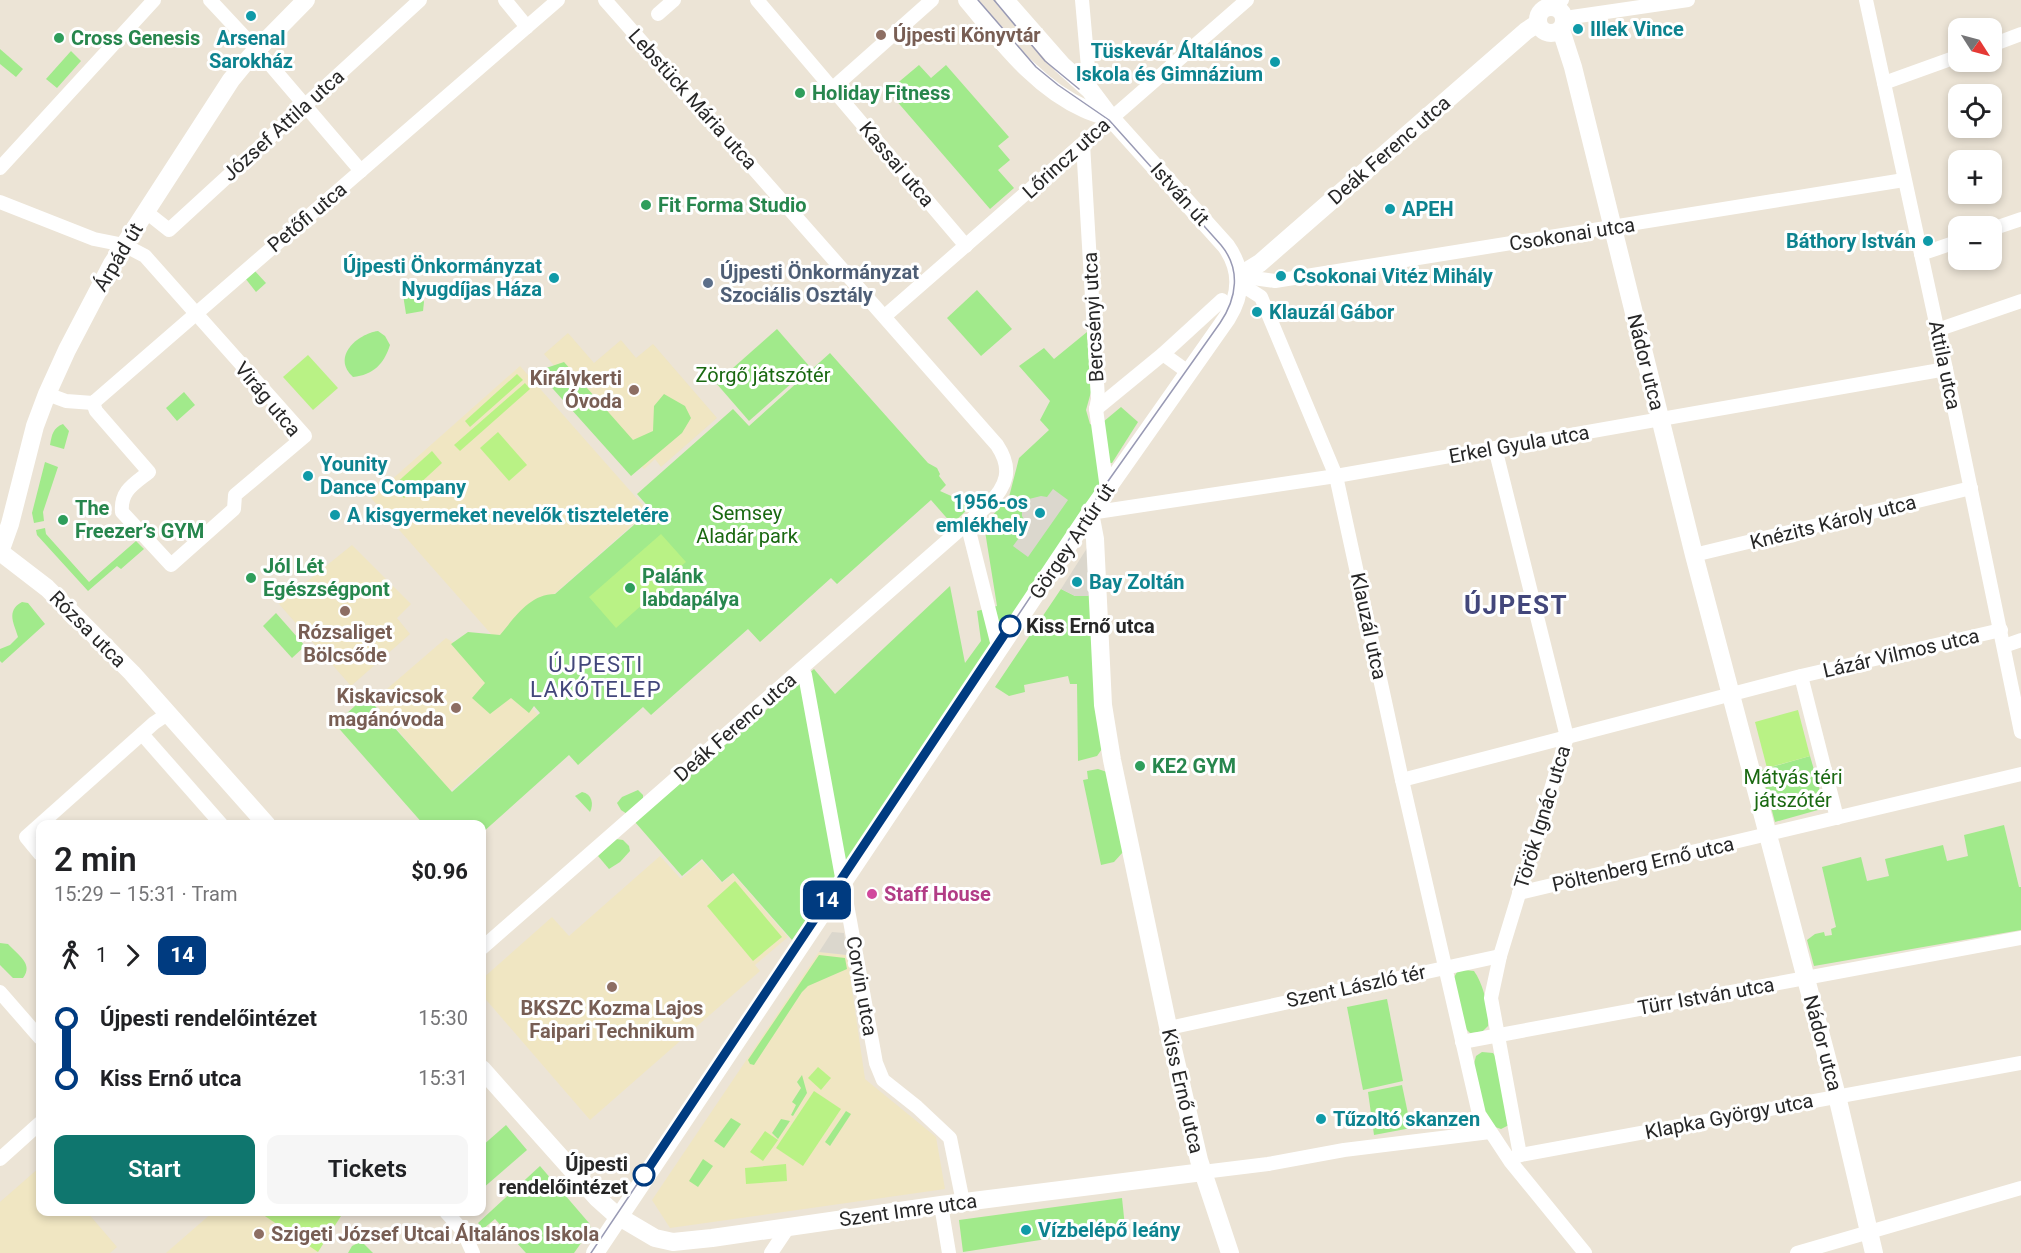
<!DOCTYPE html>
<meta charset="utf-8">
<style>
:root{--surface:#fff;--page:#f6f6f6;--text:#202124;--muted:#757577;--accent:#0f766e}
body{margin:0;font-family:Roboto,sans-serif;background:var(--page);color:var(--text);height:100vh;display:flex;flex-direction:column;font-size:22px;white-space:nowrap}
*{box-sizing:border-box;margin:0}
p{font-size:20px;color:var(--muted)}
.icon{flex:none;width:33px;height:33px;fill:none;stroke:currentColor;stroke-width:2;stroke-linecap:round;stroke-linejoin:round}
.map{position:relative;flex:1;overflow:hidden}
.details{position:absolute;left:36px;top:820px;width:450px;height:396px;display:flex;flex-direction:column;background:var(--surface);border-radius:12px;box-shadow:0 3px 9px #0003}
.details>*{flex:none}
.badge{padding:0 12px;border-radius:9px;font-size:21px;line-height:39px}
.needle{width:39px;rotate:126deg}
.fabs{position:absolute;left:1948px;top:18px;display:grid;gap:12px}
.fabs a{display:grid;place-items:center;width:54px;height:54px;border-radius:12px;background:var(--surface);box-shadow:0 3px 9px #0003;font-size:30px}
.map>.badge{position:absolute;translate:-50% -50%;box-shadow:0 0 0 3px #fff}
.legs{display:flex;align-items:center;gap:9px;height:66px;padding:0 18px;font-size:20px}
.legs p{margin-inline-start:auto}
.overview{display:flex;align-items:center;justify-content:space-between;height:102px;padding:0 18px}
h1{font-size:33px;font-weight:600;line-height:45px}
.action{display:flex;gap:12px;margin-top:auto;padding:12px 18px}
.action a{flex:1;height:69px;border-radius:12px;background:var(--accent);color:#fff;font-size:24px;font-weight:600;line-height:69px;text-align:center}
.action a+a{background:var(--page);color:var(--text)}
ul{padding:0 18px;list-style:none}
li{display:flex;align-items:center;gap:21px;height:60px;font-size:22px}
li i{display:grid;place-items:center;width:9px;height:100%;margin:0 8px;background:currentColor}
li i::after{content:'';width:15px;height:15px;margin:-8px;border:4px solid;border-radius:50%;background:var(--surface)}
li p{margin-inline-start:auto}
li:first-child i{background:linear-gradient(#0000 50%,currentColor 0)}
li:last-child i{background:linear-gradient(currentColor 50%,#0000 0)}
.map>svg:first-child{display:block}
.education{fill:#f0e6c2}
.green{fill:#a1ea8b}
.pitch{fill:#b9f285}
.plaza{fill:#dbd7cd}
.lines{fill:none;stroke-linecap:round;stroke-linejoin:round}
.street{stroke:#fff;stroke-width:14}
.secondary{stroke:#fff;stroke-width:18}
.tram{stroke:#999ab4;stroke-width:1.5}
.line-1-casing{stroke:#fff;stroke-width:14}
.line-1{stroke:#003b80;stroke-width:9}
.culture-dot{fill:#0f9aa8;stroke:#fff;stroke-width:2}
.education-dot{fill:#8d6e63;stroke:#fff;stroke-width:2}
.leisure-dot{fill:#2e9e5b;stroke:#fff;stroke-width:2}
.service-dot{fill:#5c6f8a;stroke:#fff;stroke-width:2}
.stop-1-dot{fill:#fff;stroke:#003b80;stroke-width:3}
.hotel-dot{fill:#d1479c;stroke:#fff;stroke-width:2}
.labels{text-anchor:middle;stroke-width:6;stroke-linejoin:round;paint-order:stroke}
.culture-label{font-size:20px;font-weight:bold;fill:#0d838f;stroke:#fff;text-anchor:start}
.education-label{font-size:20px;font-weight:bold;fill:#785e54;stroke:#fff;text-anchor:start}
.leisure-label{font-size:20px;font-weight:bold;fill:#27864d;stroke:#fff;text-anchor:start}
.street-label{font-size:20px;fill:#272727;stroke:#fff}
.service-label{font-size:20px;font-weight:bold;fill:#4e5e75;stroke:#fff;text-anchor:start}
.park-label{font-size:20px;fill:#1a6911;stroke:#fff}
.stop-label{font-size:20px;font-weight:bold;fill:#272727;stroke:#fff;text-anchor:start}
.hotel-label{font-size:20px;font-weight:bold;fill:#b23c85;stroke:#fff;text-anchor:start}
.quarter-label{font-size:22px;letter-spacing:1.5px;fill:#43477b;stroke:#fff}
.district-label{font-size:26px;font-weight:bold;letter-spacing:1.5px;fill:#43477b;stroke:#fff}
</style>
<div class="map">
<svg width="2021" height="1253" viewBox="0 0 2021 1253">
<rect width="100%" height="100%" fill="#ece4d6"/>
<g class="education">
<polygon points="568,333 594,363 621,340 636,358 653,344 717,418 661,467 655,459 644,469 544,354"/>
<polygon points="520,366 648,511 499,643 371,498"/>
<polygon points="352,545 411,604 397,618 410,634 351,686 279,604"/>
<polygon points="446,638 460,647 483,650 538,715 450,791 373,701"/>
<polygon points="660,856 681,879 702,861 722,883 733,874 788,937 755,965 760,971 590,1120 482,995 482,979 552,917 569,936"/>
<polygon points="819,952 847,955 865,1079 936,1137 945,1189 670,1228 652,1200"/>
<polygon points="40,1167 40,1212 87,1212 117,1247 110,1253 0,1253 0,1202"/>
<polygon points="213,1212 342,1212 318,1252 313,1253 166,1253"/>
</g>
<g class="green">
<polygon points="0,49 23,69 16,77 0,64"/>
<polygon points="71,51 81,61 57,88 46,79"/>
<polygon points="919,65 931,78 946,65 1009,137 998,146 1010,160 998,170 1014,188 990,209 888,91"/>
<polygon points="254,270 266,283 256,292 245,278"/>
<polygon points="416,284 424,302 423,311 406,314 402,288"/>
<polygon points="977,290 1012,329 981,356 947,318"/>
<polygon points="777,329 810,367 749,421 716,383"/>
<path d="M 378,331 L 385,336 L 390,345 C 384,364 373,375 353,377 C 331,357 357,334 378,331 Z"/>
<polygon points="1087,332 1091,392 1086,410 1090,424 1094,426 1103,485 792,940 733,873 722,882 702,859 682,876 635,822 814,669 835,694 950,586 965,663 981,641 977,611 997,606 984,525 1009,497 1019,458 1049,430 1040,420 1050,401 1019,366 1044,348 1054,359"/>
<path d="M 830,353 L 928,463 L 937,468 L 940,474 L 939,476 L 946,485 L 940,491 L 958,499 L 969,508 L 952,524 L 931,500 L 837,584 L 831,578 L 760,642 L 748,629 L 651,715 L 643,707 L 578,765 L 569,755 L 482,833 L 482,825 L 424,825 L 335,724 L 366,696 L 452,792 L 540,713 L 534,706 L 529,713 L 511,698 L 490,714 L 472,698 L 485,683 L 451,644 L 468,632 L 500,635 C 515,617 530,594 555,594 L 651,510 L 637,494 L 733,409 L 749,426 Z"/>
<polygon points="564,362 633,440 653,431 654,406 664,394 685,406 691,418 682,433 631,476 545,380 546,368"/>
<polygon points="184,392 195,405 177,421 166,408"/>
<polygon points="1121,407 1138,422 1112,463 1107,463 1103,422"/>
<path d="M 63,424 L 69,431 L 64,449 L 50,445 C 52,434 53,428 63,424 Z"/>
<polygon points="45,462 58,467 43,512 44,521 34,523 32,513"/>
<polygon points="45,528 46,534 89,582 136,541 144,549 121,569 117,566 88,591 37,535 36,530"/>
<polygon points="1061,589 1075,596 1092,594 1102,749 1097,756 1078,761 1077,684 1070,684 1068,676 1024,685 1025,692 1009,696 995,687"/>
<path d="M 22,602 L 28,603 L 45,624 L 2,663 L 0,661 L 0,649 L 10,645 L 18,637 C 15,625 5,611 22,602 Z"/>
<polygon points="276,613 305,646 292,658 263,626"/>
<polygon points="1810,756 1825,808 1775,822 1761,770"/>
<polygon points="1098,769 1107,772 1123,852 1114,862 1101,865 1083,780 1088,779 1087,771"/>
<polygon points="638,790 643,795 643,800 627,814 621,810 617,803 622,797"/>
<path d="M 582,792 C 592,794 594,804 590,812 L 575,796 Z"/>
<polygon points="2004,825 2019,887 2021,887 2021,930 1814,966 1807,940 1815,934 1824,932 1825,936 1832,935 1831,929 1836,927 1822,867 1861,857 1867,881 1889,876 1885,859 1943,845 1947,861 1968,856 1964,835"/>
<polygon points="616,839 623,840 629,846 630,851 620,862 609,869 598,856"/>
<path d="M 0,943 L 8,944 C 18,955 34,964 23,978 L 13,978 L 0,965 Z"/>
<polygon points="819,955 845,958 847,969 808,986 802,992 754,1065 750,1064 748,1060"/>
<path d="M 1464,970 L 1474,971 C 1484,985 1489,1009 1488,1026 L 1482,1032 L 1470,1033 L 1465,1028 L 1453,979 L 1457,972 Z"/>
<polygon points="1387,999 1403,1081 1363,1090 1347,1007"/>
<polygon points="1482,1052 1493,1053 1498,1060 1509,1125 1501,1129 1492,1126 1485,1117 1473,1068 1476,1056"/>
<polygon points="802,1075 807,1093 793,1116 791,1115 796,1105 792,1102 801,1088 797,1082"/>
<polygon points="1402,1085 1411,1128 1374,1135 1368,1092"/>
<polygon points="846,1111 851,1114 830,1146 825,1142"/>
<polygon points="731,1118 741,1124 724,1148 714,1141"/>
<polygon points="781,1119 790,1121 778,1139 772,1133"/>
<polygon points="506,1125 527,1150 482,1189 482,1146"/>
<polygon points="703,1159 713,1166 698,1187 689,1181"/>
<polygon points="540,1166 589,1223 591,1229 574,1253 526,1253 495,1219 483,1229 478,1223"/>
<polygon points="1122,1198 1125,1227 963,1252 959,1220"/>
<polygon points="358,1243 363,1243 373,1253 348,1253 352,1246"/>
</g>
<g class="pitch">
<polygon points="308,355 338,388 313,410 283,377"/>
<polygon points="517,374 523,380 470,427 465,421"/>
<polygon points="525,383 530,389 460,451 454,445"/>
<polygon points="498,432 527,465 509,481 480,448"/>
<polygon points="432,451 442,463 404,498 393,486"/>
<polygon points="661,534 686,562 669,576 671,579 616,628 589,597"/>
<polygon points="1798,710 1810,756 1767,768 1755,722"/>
<polygon points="735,881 782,937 753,961 707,906"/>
<polygon points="818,1067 831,1078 821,1090 808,1078"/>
<polygon points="814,1091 841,1109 803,1166 776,1148"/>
<polygon points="765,1131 778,1140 763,1161 750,1152"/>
<polygon points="786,1164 787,1181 746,1184 745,1168"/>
<polygon points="259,1212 335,1212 341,1216 318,1252"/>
</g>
<g class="plaza">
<polygon points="1053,489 1068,500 1028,557 1013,546 1028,526 1022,516 1022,510 1029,499 1041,496 1047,497"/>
<polygon points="1089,545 1092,594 1088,596 1075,596 1061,589"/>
<polygon points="832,932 844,933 847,955 819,952"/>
</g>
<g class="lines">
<g class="street">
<polyline points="210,0 267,61 361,171"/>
<polyline points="505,0 527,27"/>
<polyline points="757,0 966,246"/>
<polyline points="1082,0 1090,90"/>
<polyline points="1866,0 1946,369 2021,732"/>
<polyline points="1553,7 1562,0"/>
<polyline points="658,14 674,0"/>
<polyline points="1565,18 1688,0"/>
<polyline points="1992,45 2021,34"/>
<polyline points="1884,83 1959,56"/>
<polyline points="833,88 932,0"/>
<polyline points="1083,144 1098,399 1096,409 1107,489"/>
<polyline points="0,168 154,0"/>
<path d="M 0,202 L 94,239 L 124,245 L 145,256 L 305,436 L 235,495 L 234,509 L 171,565 L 122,512 C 120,491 134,484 149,472 L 96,411 L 93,403"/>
<polyline points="145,211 169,230 420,0"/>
<polyline points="1992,229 2021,219"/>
<polyline points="1921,254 1959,241"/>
<polyline points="1239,276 1275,281 1904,180"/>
<polyline points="1239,283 1261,297 1336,476 1402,780 1479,1114 1510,1161 1585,1253"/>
<polyline points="885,316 1247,0"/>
<polyline points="1937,330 2021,301"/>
<polyline points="1163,354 1188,372"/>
<polyline points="47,394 66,401 93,403 558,0"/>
<polyline points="1096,409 1163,354 1222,300"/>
<polyline points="1495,448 1567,737 1500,956 1491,998 1520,1155"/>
<polyline points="1090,513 1336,476 1946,369"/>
<polyline points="967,523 999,650"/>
<polyline points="1694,555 1971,488"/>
<polyline points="2004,646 2021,640"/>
<polyline points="801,669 805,675 876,1063 883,1080 917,1107 950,1138 963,1202"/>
<polyline points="1801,676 1837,818"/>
<polyline points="142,734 222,825"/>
<polyline points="1402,780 1801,676 2001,630"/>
<polyline points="40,854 26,837 154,723 169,713"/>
<polyline points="1519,893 2021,774"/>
<path d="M 482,948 L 988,505 C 1007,486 1013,469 997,445 L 605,0"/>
<polyline points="0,992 40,1038"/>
<polyline points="1169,1028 1500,956"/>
<polyline points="1462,1042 2021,938"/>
<polyline points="1514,1158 1520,1155 2021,1063"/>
<polyline points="0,1159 40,1123"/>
<polyline points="1203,1172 1268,1164 1344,1150 1490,1132"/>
<polyline points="941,1205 949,1253"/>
<polyline points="446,1212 463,1231 473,1253"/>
<polyline points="771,1253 789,1226"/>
<polyline points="1797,1253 2021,1188"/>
</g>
<g class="secondary">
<path d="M 967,0 C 1001,40 1035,87 1085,109 C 1093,113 1103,115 1111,118"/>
<circle cx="1551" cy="20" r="13"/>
<polyline points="1561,30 1573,67 1694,555 1837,1096 1874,1253"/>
<polyline points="1239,276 1260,263 1526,31 1538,23"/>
<polyline points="1090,513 1095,539 1103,705 1112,760 1170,1036 1199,1160 1230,1253"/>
<polyline points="0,552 10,524 35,426 47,394 67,350 112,264 231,80 250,57 306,0"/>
<polyline points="0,552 47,588 132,673 267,825"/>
<polyline points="482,1069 597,1198 616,1215 655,1238 673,1242 712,1238 941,1205 1203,1172"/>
<path d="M 595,1253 L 1090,513 L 1227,318 C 1242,294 1243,270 1226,246 L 1111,118 L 1090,90 L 1062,65 L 1005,0"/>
</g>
<g class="tram">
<polyline points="994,0 1045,61 1079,89"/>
<path d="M 591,1253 L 1106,484 L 1220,323 C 1237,298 1241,269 1221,245 L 1109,120 L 1058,85 L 1036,67 L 978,0"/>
</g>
</g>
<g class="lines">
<defs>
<polyline id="line-1" points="644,1175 1010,626"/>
</defs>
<use href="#line-1" class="line-1-casing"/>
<use href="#line-1" class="line-1"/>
</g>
<g class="culture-dot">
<circle cx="251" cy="16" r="6"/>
<circle cx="1578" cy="29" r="6"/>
<circle cx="1275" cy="62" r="6"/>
<circle cx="1390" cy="209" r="6"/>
<circle cx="1928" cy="241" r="6"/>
<circle cx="1281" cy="276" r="6"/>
<circle cx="554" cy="278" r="6"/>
<circle cx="1257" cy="312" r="6"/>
<circle cx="308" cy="476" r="6"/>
<circle cx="1040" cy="513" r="6"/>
<circle cx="335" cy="515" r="6"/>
<circle cx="1077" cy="582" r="6"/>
<circle cx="1321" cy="1119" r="6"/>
<circle cx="1026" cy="1230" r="6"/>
</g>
<g class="education-dot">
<circle cx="881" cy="35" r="6"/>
<circle cx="634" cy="390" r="6"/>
<circle cx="345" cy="611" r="6"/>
<circle cx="456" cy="708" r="6"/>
<circle cx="612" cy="987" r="6"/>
<circle cx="259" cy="1234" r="6"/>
</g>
<g class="leisure-dot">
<circle cx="59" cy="38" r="6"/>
<circle cx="800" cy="93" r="6"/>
<circle cx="646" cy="205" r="6"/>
<circle cx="63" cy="520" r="6"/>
<circle cx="251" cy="578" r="6"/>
<circle cx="630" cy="588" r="6"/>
<circle cx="1140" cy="766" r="6"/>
</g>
<circle class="service-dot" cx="708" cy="283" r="6"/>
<g class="stop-1-dot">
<circle cx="1010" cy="626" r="10"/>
<circle cx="644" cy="1175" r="10"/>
</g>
<circle class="hotel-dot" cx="872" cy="894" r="6"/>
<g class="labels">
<g class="culture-label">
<text x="1590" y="36">Illek Vince</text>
<text x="251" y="45" text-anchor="middle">Arsenal<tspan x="251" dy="23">Sarokház</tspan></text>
<text x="1263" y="58" text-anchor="end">Tüskevár Általános<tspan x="1263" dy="23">Iskola és Gimnázium</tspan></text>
<text x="1402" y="216">APEH</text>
<text x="1916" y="248" text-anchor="end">Báthory István</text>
<text x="542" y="273" text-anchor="end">Újpesti Önkormányzat<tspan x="542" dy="23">Nyugdíjas Háza</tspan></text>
<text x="1293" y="283">Csokonai Vitéz Mihály</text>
<text x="1269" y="319">Klauzál Gábor</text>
<text x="320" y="471">Younity<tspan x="320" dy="23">Dance Company</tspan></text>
<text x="1028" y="509" text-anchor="end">1956-os<tspan x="1028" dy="23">emlékhely</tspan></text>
<text x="347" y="522">A kisgyermeket nevelők tiszteletére</text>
<text x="1089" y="589">Bay Zoltán</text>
<text x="1333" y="1126">Tűzoltó skanzen</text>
<text x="1038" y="1237">Vízbelépő leány</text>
</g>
<g class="education-label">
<text x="893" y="42">Újpesti Könyvtár</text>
<text x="622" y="385" text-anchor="end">Királykerti<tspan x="622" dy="23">Óvoda</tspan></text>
<text x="345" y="639" text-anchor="middle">Rózsaliget<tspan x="345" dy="23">Bölcsőde</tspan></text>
<text x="444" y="703" text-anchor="end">Kiskavicsok<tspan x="444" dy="23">magánóvoda</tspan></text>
<text x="612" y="1015" text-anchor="middle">BKSZC Kozma Lajos<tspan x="612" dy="23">Faipari Technikum</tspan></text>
<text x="271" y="1241">Szigeti József Utcai Általános Iskola</text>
</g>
<g class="leisure-label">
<text x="71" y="45">Cross Genesis</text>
<text x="812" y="100">Holiday Fitness</text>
<text x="658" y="212">Fit Forma Studio</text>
<text x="75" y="515">The<tspan x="75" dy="23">Freezer’s GYM</tspan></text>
<text x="263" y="573">Jól Lét<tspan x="263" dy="23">Egészségpont</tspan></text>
<text x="642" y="583">Palánk<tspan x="642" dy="23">labdapálya</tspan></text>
<text x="1152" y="773">KE2 GYM</text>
</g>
<g class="street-label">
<text transform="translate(693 99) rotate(48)" y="7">Lebstück Mária utca</text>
<text transform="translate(283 125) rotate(-42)" y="7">József Attila utca</text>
<text transform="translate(1389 150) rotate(-41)" y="7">Deák Ferenc utca</text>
<text transform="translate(1066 158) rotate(-42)" y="7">Lőrincz utca</text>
<text transform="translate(897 164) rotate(50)" y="7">Kassai utca</text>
<text transform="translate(1180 194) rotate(48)" y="7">István út</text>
<text transform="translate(307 217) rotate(-40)" y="7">Petőfi utca</text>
<text transform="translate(1572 234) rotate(-9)" y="7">Csokonai utca</text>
<text transform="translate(118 257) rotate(-59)" y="7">Árpád út</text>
<text transform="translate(1093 317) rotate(-93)" y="7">Bercsényi utca</text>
<text transform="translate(1646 362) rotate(76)" y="7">Nádor utca</text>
<text transform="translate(1945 365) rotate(78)" y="7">Attila utca</text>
<text transform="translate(268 399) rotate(50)" y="7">Virág utca</text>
<text transform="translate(1519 444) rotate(-10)" y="7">Erkel Gyula utca</text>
<text transform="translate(1833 522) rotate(-14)" y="7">Knézits Károly utca</text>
<text transform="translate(1072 541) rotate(-56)" y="7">Görgey Artúr út</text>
<text transform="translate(1369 626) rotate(78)" y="7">Klauzál utca</text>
<text transform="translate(88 629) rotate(45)" y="7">Rózsa utca</text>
<text transform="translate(1901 653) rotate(-13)" y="7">Lázár Vilmos utca</text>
<text transform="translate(735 727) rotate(-41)" y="7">Deák Ferenc utca</text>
<text transform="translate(1542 817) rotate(-73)" y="7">Török Ignác utca</text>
<text transform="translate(1643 864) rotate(-13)" y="7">Pöltenberg Ernő utca</text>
<text transform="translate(862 986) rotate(80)" y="7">Corvin utca</text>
<text transform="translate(1356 986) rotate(-12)" y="7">Szent László tér</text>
<text transform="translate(1706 996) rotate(-10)" y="7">Türr István utca</text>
<text transform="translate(1823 1043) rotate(75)" y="7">Nádor utca</text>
<text transform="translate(1183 1091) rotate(77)" y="7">Kiss Ernő utca</text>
<text transform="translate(1729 1116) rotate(-11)" y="7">Klapka György utca</text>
<text transform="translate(908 1210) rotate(-8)" y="7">Szent Imre utca</text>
</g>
<g class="service-label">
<text x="720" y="279">Újpesti Önkormányzat<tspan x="720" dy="23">Szociális Osztály</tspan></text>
</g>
<g class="park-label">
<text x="763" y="382">Zörgő játszótér</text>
<text x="747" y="520">Semsey<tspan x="747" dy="23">Aladár park</tspan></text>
<text x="1793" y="784">Mátyás téri<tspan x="1793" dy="23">játszótér</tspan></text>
</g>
<g class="stop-label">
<text x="1026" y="633">Kiss Ernő utca</text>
<text x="628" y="1171" text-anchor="end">Újpesti<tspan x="628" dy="23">rendelőintézet</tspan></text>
</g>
<g class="hotel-label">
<text x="884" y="901">Staff House</text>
</g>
<g class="quarter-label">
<text x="596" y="672">ÚJPESTI<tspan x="596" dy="25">LAKÓTELEP</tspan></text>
</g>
<g class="district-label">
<text x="1516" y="614">ÚJPEST</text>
</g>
</g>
</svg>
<div class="fabs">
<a><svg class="needle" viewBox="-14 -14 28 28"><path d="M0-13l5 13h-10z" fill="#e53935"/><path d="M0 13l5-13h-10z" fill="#757577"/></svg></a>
<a><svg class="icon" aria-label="locate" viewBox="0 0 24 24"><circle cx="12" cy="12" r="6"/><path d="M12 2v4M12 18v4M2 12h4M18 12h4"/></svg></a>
<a>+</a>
<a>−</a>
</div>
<b class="badge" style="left:827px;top:900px;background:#003b80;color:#fff">14</b>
<section class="details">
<div class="overview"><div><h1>2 min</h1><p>15:29 – 15:31 · Tram</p></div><b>$0.96</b></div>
<div class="legs"><svg class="icon" aria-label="walk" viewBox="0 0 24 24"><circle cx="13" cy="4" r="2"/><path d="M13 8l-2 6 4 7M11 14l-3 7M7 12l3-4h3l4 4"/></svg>1<svg class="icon" aria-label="forward" viewBox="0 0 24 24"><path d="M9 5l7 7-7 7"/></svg><b class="badge" style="background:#003b80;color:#fff">14</b></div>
<ul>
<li><i style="color:#003b80"></i><b>Újpesti rendelőintézet</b><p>15:30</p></li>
<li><i style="color:#003b80"></i><b>Kiss Ernő utca</b><p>15:31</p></li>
</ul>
<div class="action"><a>Start</a><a>Tickets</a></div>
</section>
</div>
